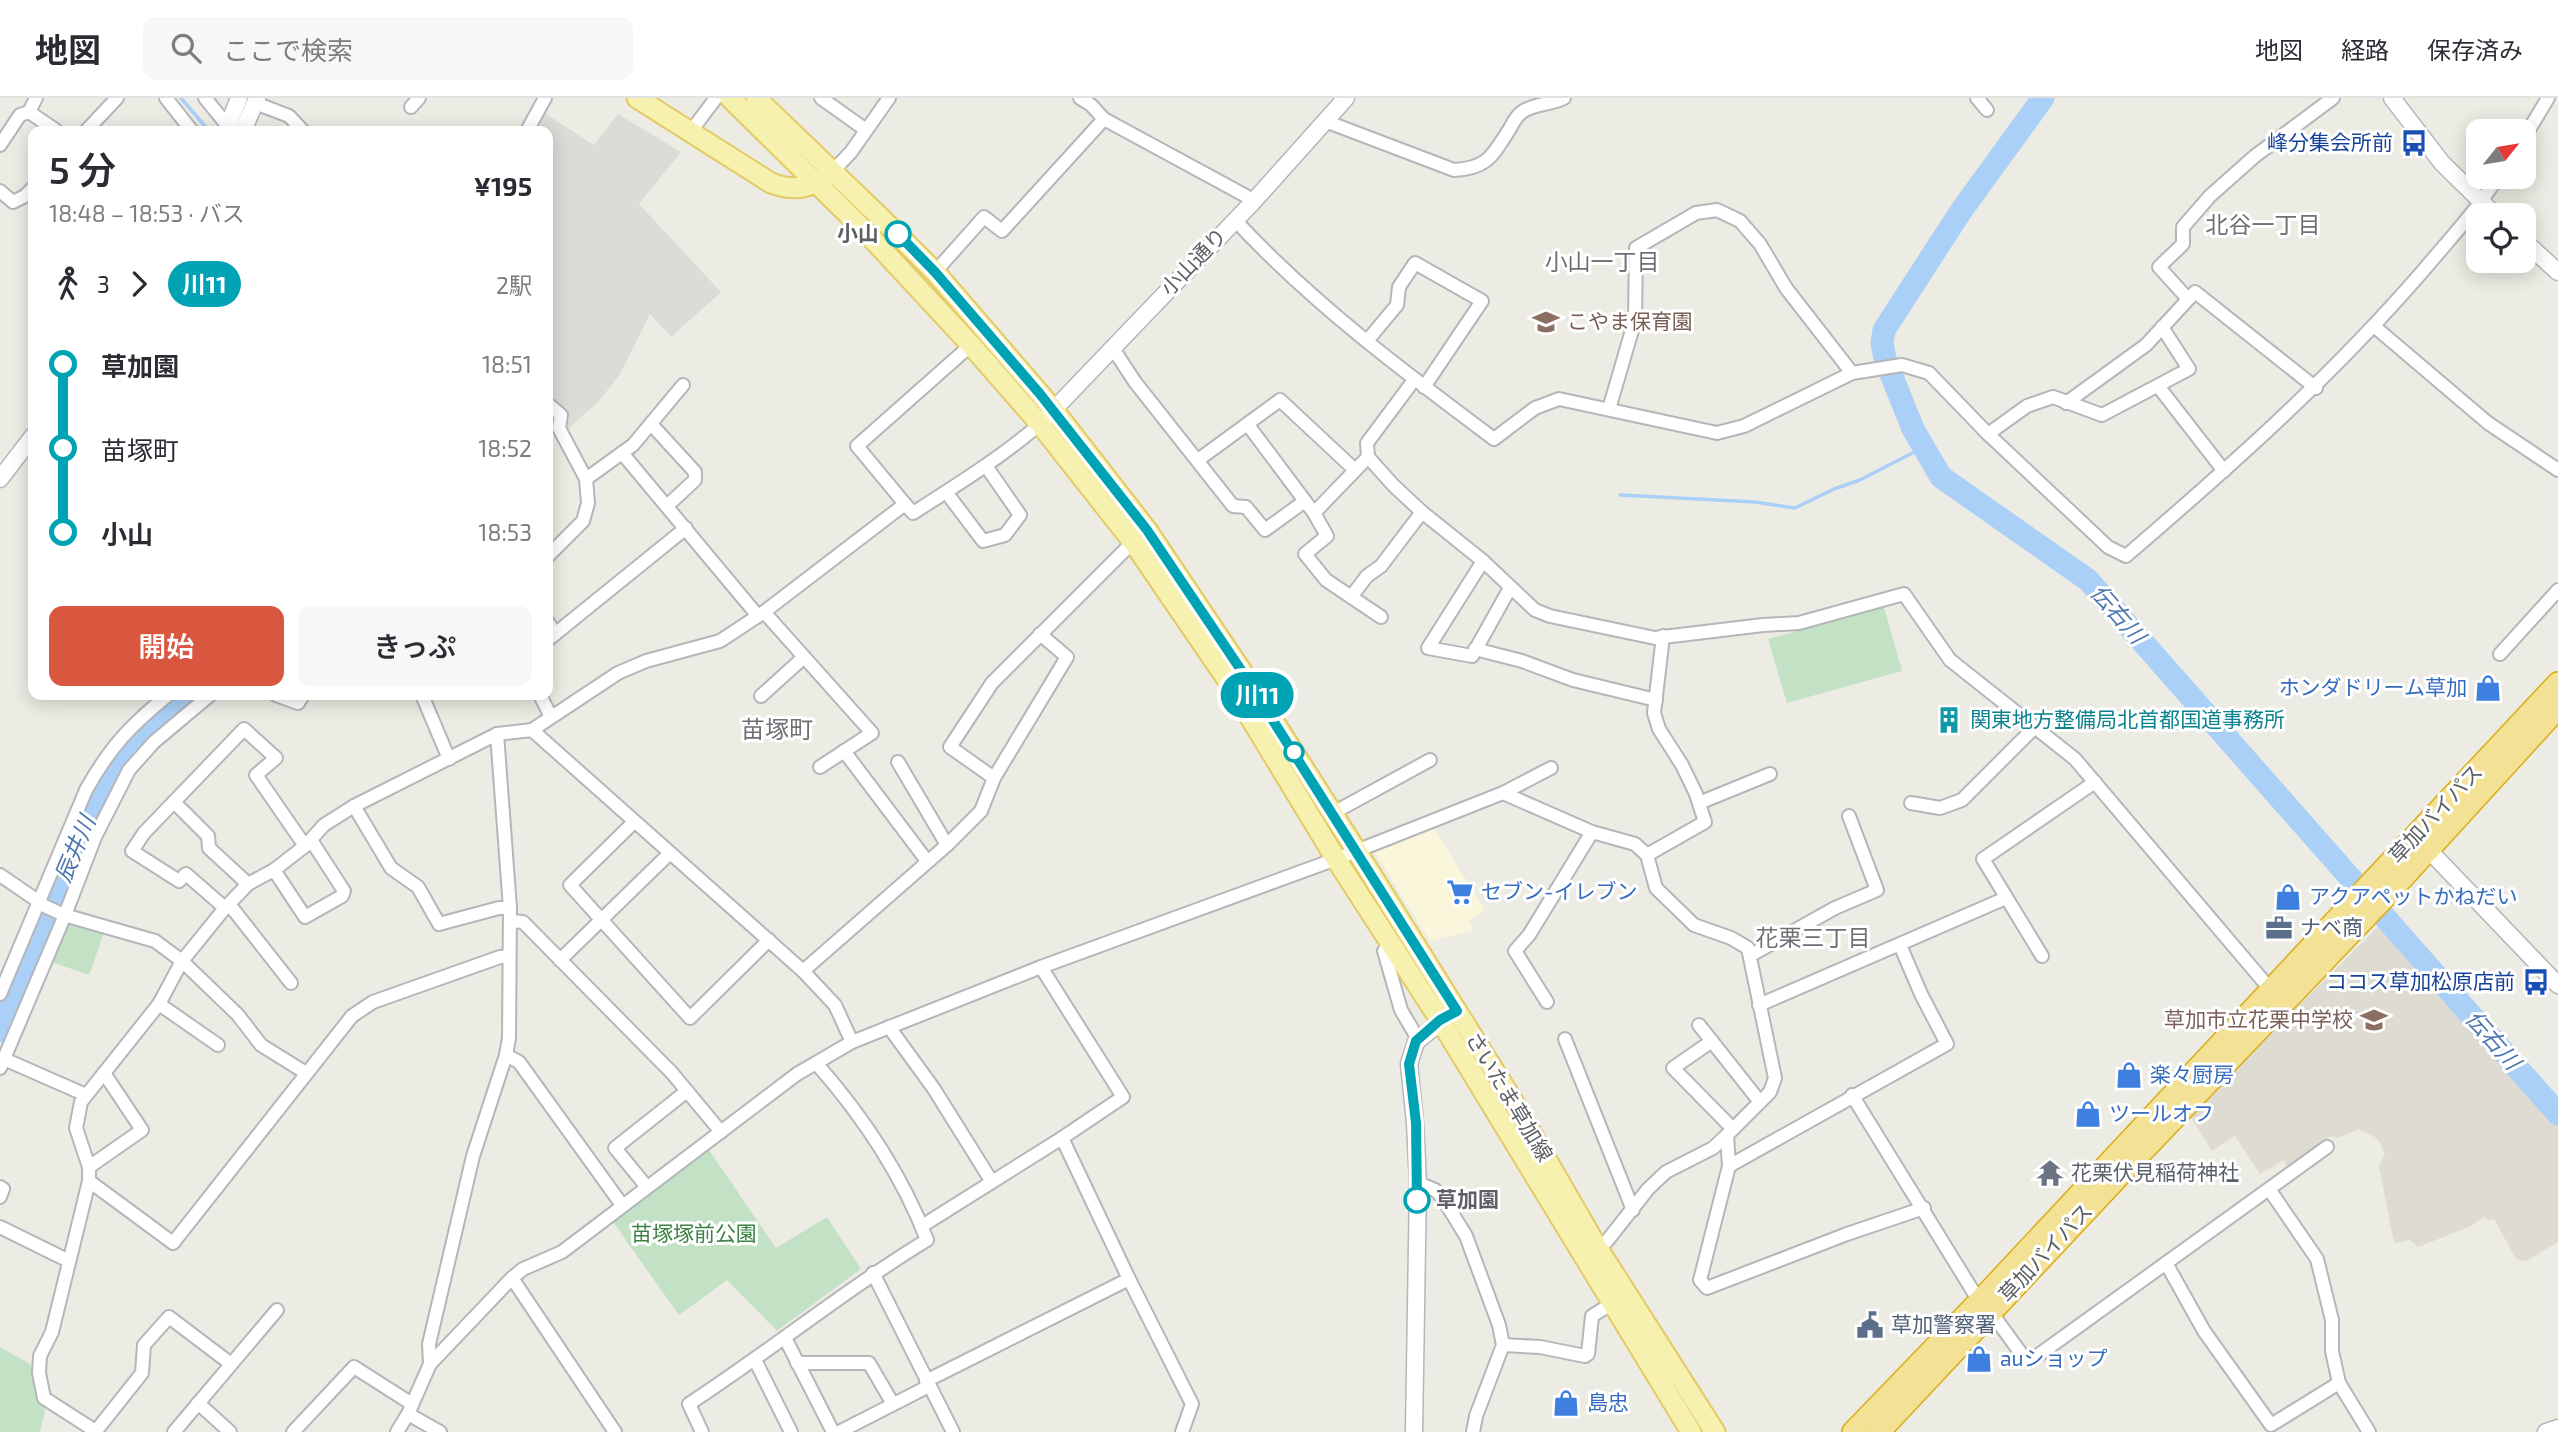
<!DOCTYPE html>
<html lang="ja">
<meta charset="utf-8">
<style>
:root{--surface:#fff;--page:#f7f7f7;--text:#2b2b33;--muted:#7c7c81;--line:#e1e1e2;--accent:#d9563f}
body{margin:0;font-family:"Exo 2","Noto Sans JP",sans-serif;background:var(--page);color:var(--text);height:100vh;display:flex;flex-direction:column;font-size:26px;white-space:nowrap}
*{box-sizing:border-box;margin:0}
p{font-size:23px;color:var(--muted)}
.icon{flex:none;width:38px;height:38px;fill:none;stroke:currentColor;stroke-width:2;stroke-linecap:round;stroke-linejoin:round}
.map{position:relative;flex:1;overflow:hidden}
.side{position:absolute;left:28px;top:28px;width:525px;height:574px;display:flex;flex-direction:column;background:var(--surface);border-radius:14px;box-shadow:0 4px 18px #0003}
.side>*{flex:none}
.badge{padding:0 14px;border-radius:23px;font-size:24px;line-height:46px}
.needle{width:46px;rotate:60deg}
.buttons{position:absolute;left:2466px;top:21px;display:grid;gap:14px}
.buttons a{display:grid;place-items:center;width:70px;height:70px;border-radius:14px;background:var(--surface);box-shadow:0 4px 18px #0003;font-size:35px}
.map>.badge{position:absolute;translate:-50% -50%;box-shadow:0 0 0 4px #fff}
.legs{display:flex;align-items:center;gap:10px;height:77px;padding:0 21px;font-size:23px}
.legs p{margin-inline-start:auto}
.overview{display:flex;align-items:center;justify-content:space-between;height:119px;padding:0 21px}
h1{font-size:38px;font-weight:600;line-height:52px}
.cta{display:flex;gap:14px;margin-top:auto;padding:14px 21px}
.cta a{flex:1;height:80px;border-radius:14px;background:var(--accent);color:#fff;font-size:28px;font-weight:600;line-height:80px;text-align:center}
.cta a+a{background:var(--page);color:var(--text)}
ul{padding:0 21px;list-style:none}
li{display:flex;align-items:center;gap:24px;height:84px;font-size:26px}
li i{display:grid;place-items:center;width:10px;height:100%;margin:0 9px;background:currentColor}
li i::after{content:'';width:18px;height:18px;margin:-9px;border:5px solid;border-radius:50%;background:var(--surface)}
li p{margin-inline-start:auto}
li:first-child i{background:linear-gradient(#0000 50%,currentColor 0)}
li:last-child i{background:linear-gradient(currentColor 50%,#0000 0)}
header{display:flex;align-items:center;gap:42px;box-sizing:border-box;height:98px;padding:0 35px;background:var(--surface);border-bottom:2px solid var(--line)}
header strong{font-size:33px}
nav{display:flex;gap:38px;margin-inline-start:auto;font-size:24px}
.search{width:490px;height:63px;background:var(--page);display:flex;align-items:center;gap:18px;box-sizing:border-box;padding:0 24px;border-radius:14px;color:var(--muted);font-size:26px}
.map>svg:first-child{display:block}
.commercial{fill:#faf6dc}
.industrial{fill:#dcdbd6}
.education{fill:#dddbd2}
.green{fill:#c3e2c5}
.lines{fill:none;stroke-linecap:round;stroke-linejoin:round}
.stream{stroke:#aad0f7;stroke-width:3.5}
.river{stroke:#aad0f7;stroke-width:23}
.street-casing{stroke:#b4b6ba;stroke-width:16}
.secondary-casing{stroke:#b3b6ba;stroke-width:19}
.primary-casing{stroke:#e4ca66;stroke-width:23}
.highway-casing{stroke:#dcac15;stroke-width:24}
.street{stroke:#fff;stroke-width:12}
.secondary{stroke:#fff;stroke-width:16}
.primary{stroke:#f7f1af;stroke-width:19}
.highway{stroke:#f3e295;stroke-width:21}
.line-1-casing{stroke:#fff;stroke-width:16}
.line-1{stroke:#00a3b4;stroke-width:10}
.stop-1-dot{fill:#fff;stroke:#00a3b4;stroke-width:3.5}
.labels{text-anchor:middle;stroke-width:6;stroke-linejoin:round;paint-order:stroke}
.transit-label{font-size:21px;fill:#164399;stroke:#fff;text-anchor:end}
.stop-label{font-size:21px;font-weight:bold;fill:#5c5f63;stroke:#fff;text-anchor:end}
.street-label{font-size:21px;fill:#5c5f63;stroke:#fff}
.education-label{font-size:21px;fill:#785e54;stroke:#fff;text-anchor:start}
.shop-label{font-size:21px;fill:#366cbe;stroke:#fff;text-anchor:start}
.culture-label{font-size:21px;fill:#0d838f;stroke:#fff;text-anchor:start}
.service-label{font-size:21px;fill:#4e5e75;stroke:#fff;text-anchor:start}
.worship-label{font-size:21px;fill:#5b616d;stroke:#fff;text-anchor:start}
.park-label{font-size:21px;fill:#3d8145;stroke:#fff}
.neighbourhood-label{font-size:23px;fill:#6d7175;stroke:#fff}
.water-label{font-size:23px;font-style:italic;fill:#4c76b0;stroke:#fff}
.quarter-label{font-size:24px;fill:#6d7175;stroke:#fff}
</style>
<header>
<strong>地図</strong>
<div class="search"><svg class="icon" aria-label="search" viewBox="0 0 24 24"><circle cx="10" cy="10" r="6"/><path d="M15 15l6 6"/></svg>ここで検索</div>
<nav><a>地図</a><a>経路</a><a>保存済み</a></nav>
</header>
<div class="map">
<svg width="2558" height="1334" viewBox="0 0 2558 1334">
<rect width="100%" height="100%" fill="#edece4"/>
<polygon class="commercial" points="1432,727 1485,812 1469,822 1474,832 1430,843 1375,755 1376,749"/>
<polygon class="industrial" points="543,14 594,47 618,16 681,54 639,106 721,194 671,239 650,216 620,276 599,303 568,331 565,322 566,313 548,296 548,33 531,33"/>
<polygon class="education" points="2379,828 2558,1029 2558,1144 2526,1163 2516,1161 2494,1121 2489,1123 2485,1119 2469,1129 2418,1149 2410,1142 2394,1145 2379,1068 2385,1056 2380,1045 2375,1039 2358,1031 2338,1040 2331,1038 2287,1068 2284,1062 2260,1076 2235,1038 2212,1053 2189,1017"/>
<g class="green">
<polygon points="1884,509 1902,573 1787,605 1768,541"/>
<polygon points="71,824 104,835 89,877 49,863 66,828"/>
<polygon points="709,1052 776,1150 827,1119 861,1171 777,1233 727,1182 679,1217 613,1124"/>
<polygon points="0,1249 30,1266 45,1313 40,1334 0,1334"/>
</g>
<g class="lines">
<g class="stream">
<polyline points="181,0 209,33"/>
<polyline points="1620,397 1755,404 1795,410 1834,391 1860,382 1924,349"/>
</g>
<g class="river">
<polyline points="2043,0 1961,113 1884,232 1882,245 1885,261 1913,331 1941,379 2088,482 2558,1016"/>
<polyline points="0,933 92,709 119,662 143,635 191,597"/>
</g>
<defs>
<g id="street">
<polyline points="166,0 192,33"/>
<polyline points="205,0 231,32"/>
<polyline points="821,0 866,32"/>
<polyline points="1080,0 1091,7 1104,21 1246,98 1252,105"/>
<polyline points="1977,0 1987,12"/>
<polyline points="255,5 289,18 303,33"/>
<polyline points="411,9 419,0"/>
<polyline points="29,14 36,0"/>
<path d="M 1325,23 L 1454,72 C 1488,70 1492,58 1509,32 C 1513,25 1516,18 1522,14 C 1534,5 1551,7 1564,0"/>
<polyline points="86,33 117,0"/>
<polyline points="527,33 545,0"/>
<polyline points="691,33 716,0"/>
<polyline points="2524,40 2548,0"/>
<polyline points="0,47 20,17 29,14 57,33"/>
<polyline points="833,73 851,54 889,0"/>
<polyline points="0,93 13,104 25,98 33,90"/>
<path d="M 1235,122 C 1312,205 1403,273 1494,341 L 1535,310 L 1559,301 L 1717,335 L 1744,328 L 1852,275 L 1902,267 L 1929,275 L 1988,336 L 2108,449 L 2126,458 C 2232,367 2330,280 2422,174 C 2448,143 2476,113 2498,79"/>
<polyline points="935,174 984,119 1002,133 1104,21"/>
<polyline points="2188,201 2159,169 2183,146 2183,129 2210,98 2255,58 2333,0"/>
<polyline points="2375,229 2488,325 2558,372"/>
<polyline points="1367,243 1397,207 1399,189 1415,165 1482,203 1424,289"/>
<polyline points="1112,249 1135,284 1233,408 1246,409 1265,432 1305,403"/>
<polyline points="2158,288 2224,373"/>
<polyline points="2066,305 2146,247 2195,194 2316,290"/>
<polyline points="548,306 561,317 559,330 586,381 588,405 583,423 548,458"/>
<polyline points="1609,311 1635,222 1636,150 1696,115 1717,112 1740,123 1760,146 1786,190 1852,275"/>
<polyline points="651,326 695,374 695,382 668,407"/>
<polyline points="1248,327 1314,415 1327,438 1305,456 1326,482 1381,519"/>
<polyline points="1988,336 2027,308 2053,299 2102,317 2189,271 2162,229"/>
<polyline points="622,355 758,518"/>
<polyline points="1368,359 1394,388 1422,414 1483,463 1535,512 1550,518 1655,540 1763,527 1799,525 1904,496 1950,562 2075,661 2270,891"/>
<polyline points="1198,362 1280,302 1355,372"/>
<polyline points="586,381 633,347 683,287"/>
<polyline points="946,394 983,443 1005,437 1020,417 986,368"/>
<polyline points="905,406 857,348 971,247"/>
<polyline points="1314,415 1368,359 1367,345 1414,282"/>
<polyline points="1483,463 1428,550 1472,558 1510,490"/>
<polyline points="1351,499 1367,478 1381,468 1422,414"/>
<polyline points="764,514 872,635 820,669"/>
<polyline points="548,524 555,536 548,542"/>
<polyline points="555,536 686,430"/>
<polyline points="1475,551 1522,563 1573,582 1656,602"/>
<polyline points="2500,556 2558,492"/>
<polyline points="276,597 298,605 303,597"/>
<polyline points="422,597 449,661"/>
<polyline points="540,597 551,619"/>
<polyline points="761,598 804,559"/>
<path d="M 532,632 L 618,575 L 646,563 L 720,543 L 764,514 L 905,406 L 913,415 C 957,387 1000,360 1040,326"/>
<polyline points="844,653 927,763"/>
<polyline points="898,664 947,747"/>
<polyline points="994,680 950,649 992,585 1133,444"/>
<polyline points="1503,695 1592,734 1635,746 1647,757"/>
<polyline points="174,704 208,738 209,750 248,786"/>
<polyline points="1699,705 1770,676"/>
<polyline points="1911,705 1940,710 1962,702 2035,629"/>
<polyline points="354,708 391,770 418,789 439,826 499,810 510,810"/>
<polyline points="1333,715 1430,662"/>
<polyline points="634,724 570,787 690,920 769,842"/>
<polyline points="274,772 305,819 342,798 344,793 311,742"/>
<polyline points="0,777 38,803"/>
<polyline points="38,805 64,817 155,843 182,863 238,917 261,947 306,975"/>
<polyline points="229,806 291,885"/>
<polyline points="225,810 186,776 179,783 132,753 144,735 244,631 276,660 256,677 305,748"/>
<polyline points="510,823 523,824 672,975 721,1034"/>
<polyline points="1392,846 1384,853 1401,912 1418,941"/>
<polyline points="1751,857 1835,810 1877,792 1849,718"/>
<polyline points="2042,858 1983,761 2095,684"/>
<polyline points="560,862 670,755"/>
<polyline points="803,873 947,747 981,713 994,680 1067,559 1040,536"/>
<path d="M 0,896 L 86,692 C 110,649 130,628 168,597"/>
<polyline points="1547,904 1515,853 1529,837 1592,734"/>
<polyline points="159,906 218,947"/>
<polyline points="1759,907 2006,800"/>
<polyline points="1699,927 1760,1004"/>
<polyline points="889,929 934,991 992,1084"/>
<polyline points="1565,941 1633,1112"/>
<polyline points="1712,943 1673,970 1733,1031"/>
<polyline points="506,957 519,964 622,1107"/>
<polyline points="4,961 86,997"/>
<polyline points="0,970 65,817 95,739 129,672 154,644 210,597"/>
<polyline points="1852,997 1979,1203 1991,1214 2025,1261 2033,1261 2327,1049"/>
<polyline points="1727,1037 1729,1068 1700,1182 1707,1190 1847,1136 1924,1110"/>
<polyline points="1062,1040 1129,1181 1192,1306 1182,1334"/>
<polyline points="1729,1068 1947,946 1921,896 1900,847"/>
<polyline points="89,1069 142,1032 104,975"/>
<polyline points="89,1083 173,1145 352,918 373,904 500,859 509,858"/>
<polyline points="1418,1085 1435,1092 1442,1099 1466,1138 1499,1227 1503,1247 1476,1318 1473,1334"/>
<polyline points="646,1088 615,1050 687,993"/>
<polyline points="0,1089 3,1091 0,1099"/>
<polyline points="2269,1091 2317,1161 2332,1222 2332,1253 2339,1285 2369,1334"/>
<polyline points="922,1128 1062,1040 1123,999 1041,869"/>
<polyline points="0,1129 69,1163"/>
<polyline points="1597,1149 1607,1143 1648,1091 1666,1074 1713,1050 1727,1037 1770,994 1775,980 1748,850 1731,840 1694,827 1656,790 1647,757 1705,724 1696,696 1682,667 1659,631 1654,615 1663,538"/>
<polyline points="2166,1165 2204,1233 2271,1327 2339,1285"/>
<polyline points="873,1175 953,1334"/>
<polyline points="512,1180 615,1334"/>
<polyline points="785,1240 833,1334"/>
<polyline points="1503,1247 1540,1249 1585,1258 1588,1256 1592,1218 1611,1206"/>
<polyline points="755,1262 791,1334"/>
<polyline points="797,1265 869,1265 893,1306"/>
<polyline points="430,1266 512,1180 523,1171 562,1154 797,976 852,944 1041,869 1336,761 1503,695 1551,670"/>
<polyline points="926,1283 1129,1181"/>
<polyline points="198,1305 230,1334"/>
<polyline points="408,1316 440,1334"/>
<polyline points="96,1333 142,1275 144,1247 169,1219 231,1266"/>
<polyline points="97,1334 44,1300 39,1275 40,1258 52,1234 89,1083 89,1069 76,1030 81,1004 159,906 182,863 225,810 248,786 274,772 305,748 324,727 354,708 497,636 532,632 803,873 835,907 852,944"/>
<polyline points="174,1334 277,1212"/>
<polyline points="293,1334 354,1269 412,1306"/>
<polyline points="397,1334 408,1316 430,1266 429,1246 473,1058 506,957 509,940 510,810 497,636"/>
<path d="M 702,1334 L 689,1306 C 770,1253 845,1192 927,1142 C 902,1077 861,1016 816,965"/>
<polyline points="839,1334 929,1288"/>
</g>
<g id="secondary">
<polyline points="2392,0 2442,65 2495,117"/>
<polyline points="226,33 239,0"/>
<polyline points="243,33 257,0"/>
<polyline points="2524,143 2558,174"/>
<polyline points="1040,326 1252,105 1346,0"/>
<polyline points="0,381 33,338"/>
<polyline points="2422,745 2558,887"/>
<polyline points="1414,1334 1418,1085 1415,1025 1409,966 1416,944 1449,917"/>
<polyline points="2546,1334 2558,1330"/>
</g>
<g id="primary">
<path d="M 637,0 L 771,85 C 789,92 807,92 823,80"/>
<polyline points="730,0 865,133 971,247 1040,326 1133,444 1228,583 1336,761 1440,922 1691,1334"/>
<polyline points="756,0 879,118 935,174 1053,311 1147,432 1241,572 1356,752 1510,998 1597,1149 1715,1334"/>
</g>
<g id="highway">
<polyline points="1853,1334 1990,1192 2558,585"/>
<polyline points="1879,1334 2119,1078 2389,795 2558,610"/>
</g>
</defs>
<use href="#street" class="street-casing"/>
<use href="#secondary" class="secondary-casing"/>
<use href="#primary" class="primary-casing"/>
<use href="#highway" class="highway-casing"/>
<use href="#street" class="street"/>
<use href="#secondary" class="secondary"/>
<use href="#primary" class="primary"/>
<use href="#highway" class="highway"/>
</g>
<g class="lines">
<defs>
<polyline id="line-1" points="898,136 935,174 1040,296 1147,432 1241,572 1457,913 1440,922 1416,943 1409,966 1416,1025 1417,1102"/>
</defs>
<use href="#line-1" class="line-1-casing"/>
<use href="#line-1" class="line-1"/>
</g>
<defs>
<symbol id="bus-bare" viewBox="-9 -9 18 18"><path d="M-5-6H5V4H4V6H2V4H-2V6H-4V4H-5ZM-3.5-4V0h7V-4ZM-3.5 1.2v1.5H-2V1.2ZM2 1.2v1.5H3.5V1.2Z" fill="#1a4fb4" stroke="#fff" stroke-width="2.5" paint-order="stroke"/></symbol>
<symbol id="school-bare" viewBox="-9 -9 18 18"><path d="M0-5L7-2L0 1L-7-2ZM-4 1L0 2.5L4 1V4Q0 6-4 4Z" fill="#8d6e63" stroke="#fff" stroke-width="2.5" paint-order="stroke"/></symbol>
<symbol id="shop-bare" viewBox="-9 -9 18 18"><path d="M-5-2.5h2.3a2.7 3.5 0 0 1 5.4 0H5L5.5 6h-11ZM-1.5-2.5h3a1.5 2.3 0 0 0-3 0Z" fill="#3f7fe0" stroke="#fff" stroke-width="2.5" paint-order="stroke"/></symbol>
<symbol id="building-bare" viewBox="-9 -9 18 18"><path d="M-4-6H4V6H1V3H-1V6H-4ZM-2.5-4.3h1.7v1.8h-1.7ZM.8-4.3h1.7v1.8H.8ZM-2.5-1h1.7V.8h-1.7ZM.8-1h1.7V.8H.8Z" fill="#0f9aa8" stroke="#fff" stroke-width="2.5" paint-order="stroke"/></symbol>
<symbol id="supermarket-bare" viewBox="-9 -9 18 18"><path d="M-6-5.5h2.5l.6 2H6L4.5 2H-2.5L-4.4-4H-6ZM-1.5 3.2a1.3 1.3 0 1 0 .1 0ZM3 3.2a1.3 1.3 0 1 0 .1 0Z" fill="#3f7fe0" stroke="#fff" stroke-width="2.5" paint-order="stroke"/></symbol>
<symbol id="office-bare" viewBox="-9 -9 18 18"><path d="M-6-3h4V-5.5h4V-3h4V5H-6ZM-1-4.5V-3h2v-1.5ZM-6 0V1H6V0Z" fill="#5c6f8a" stroke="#fff" stroke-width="2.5" paint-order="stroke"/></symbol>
<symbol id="temple-bare" viewBox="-9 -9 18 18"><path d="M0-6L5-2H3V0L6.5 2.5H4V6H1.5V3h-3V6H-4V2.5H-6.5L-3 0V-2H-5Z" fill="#6b7280" stroke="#fff" stroke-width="2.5" paint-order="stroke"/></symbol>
<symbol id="civic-bare" viewBox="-9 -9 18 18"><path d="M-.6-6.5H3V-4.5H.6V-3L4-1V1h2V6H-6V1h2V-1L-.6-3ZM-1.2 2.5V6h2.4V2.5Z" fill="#5c6f8a" stroke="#fff" stroke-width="2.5" paint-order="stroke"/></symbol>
</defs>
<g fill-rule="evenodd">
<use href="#bus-bare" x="2395" y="26" width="38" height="38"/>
<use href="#school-bare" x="1527" y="205" width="38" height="38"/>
<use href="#shop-bare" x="2469" y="571" width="38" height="38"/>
<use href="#building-bare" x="1930" y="603" width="38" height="38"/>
<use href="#supermarket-bare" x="1441" y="775" width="38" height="38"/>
<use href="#shop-bare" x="2269" y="780" width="38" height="38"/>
<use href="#office-bare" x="2260" y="811" width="38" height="38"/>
<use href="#bus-bare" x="2517" y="865" width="38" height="38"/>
<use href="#school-bare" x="2355" y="903" width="38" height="38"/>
<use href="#shop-bare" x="2110" y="958" width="38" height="38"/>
<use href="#shop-bare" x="2069" y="997" width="38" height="38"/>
<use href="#temple-bare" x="2031" y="1056" width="38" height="38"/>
<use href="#civic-bare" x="1851" y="1208" width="38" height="38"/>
<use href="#shop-bare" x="1960" y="1242" width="38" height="38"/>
<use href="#shop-bare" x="1547" y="1286" width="38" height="38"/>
</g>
<g class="stop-1-dot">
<circle cx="898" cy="136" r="12"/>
<circle cx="1294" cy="654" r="9"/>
<circle cx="1417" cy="1102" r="12"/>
</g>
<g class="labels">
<g class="transit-label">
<text x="2393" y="52">峰分集会所前</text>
<text x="2515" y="891">ココス草加松原店前</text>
</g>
<g class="stop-label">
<text x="879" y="143">小山</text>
<text x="1436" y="1109" text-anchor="start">草加園</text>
</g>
<g class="street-label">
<text transform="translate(1194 164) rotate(-46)" y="7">小山通り</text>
<text transform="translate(2436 716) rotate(-47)" y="7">草加バイパス</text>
<text transform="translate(1509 999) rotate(59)" y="7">さいたま草加線</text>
<text transform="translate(2046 1155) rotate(-47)" y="7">草加バイパス</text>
</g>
<g class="education-label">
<text x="1567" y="231">こやま保育園</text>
<text x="2353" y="929" text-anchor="end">草加市立花栗中学校</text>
</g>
<g class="shop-label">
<text x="2467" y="597" text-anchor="end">ホンダドリーム草加</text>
<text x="1481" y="801">セブン-イレブン</text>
<text x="2309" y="806">アクアペットかねだい</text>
<text x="2150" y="984">楽々厨房</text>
<text x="2109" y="1023">ツールオフ</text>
<text x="2000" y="1268">auショップ</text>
<text x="1587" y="1312">島忠</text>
</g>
<g class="culture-label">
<text x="1970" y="629">関東地方整備局北首都国道事務所</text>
</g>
<g class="service-label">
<text x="2300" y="837">ナベ商</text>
<text x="1891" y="1234">草加警察署</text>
</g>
<g class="worship-label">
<text x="2071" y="1082">花栗伏見稲荷神社</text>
</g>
<g class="park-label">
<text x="694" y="1143">苗塚塚前公園</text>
</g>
<g class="neighbourhood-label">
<text x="2263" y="135">北谷一丁目</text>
<text x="1602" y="172">小山一丁目</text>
<text x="1813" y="848">花栗三丁目</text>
</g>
<g class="water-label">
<text transform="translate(2118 516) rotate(49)" y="8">伝右川</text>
<text transform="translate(75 751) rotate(-67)" y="8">辰井川</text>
<text transform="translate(2493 942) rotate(49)" y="8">伝右川</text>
</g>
<g class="quarter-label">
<text x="777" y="640">苗塚町</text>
</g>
</g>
</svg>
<div class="buttons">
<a><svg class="needle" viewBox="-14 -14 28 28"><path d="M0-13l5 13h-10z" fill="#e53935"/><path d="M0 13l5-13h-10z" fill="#7c7c81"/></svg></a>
<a><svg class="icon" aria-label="locate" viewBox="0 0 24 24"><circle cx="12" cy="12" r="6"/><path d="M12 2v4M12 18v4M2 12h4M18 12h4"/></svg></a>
</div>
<b class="badge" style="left:1257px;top:597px;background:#00a3b4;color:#fff">川11</b>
<section class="side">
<div class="overview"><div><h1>5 分</h1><p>18:48 – 18:53 · バス</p></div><b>¥195</b></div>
<div class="legs"><svg class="icon" aria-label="walk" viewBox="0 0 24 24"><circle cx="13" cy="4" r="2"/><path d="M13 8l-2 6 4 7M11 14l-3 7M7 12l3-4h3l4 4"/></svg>3<svg class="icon" aria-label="forward" viewBox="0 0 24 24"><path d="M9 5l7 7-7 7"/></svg><b class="badge" style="background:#00a3b4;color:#fff">川11</b><p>2駅</p></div>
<ul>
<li><i style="color:#00a3b4"></i><b>草加園</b><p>18:51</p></li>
<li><i style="color:#00a3b4"></i><span>苗塚町</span><p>18:52</p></li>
<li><i style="color:#00a3b4"></i><b>小山</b><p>18:53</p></li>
</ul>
<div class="cta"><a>開始</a><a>きっぷ</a></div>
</section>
</div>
